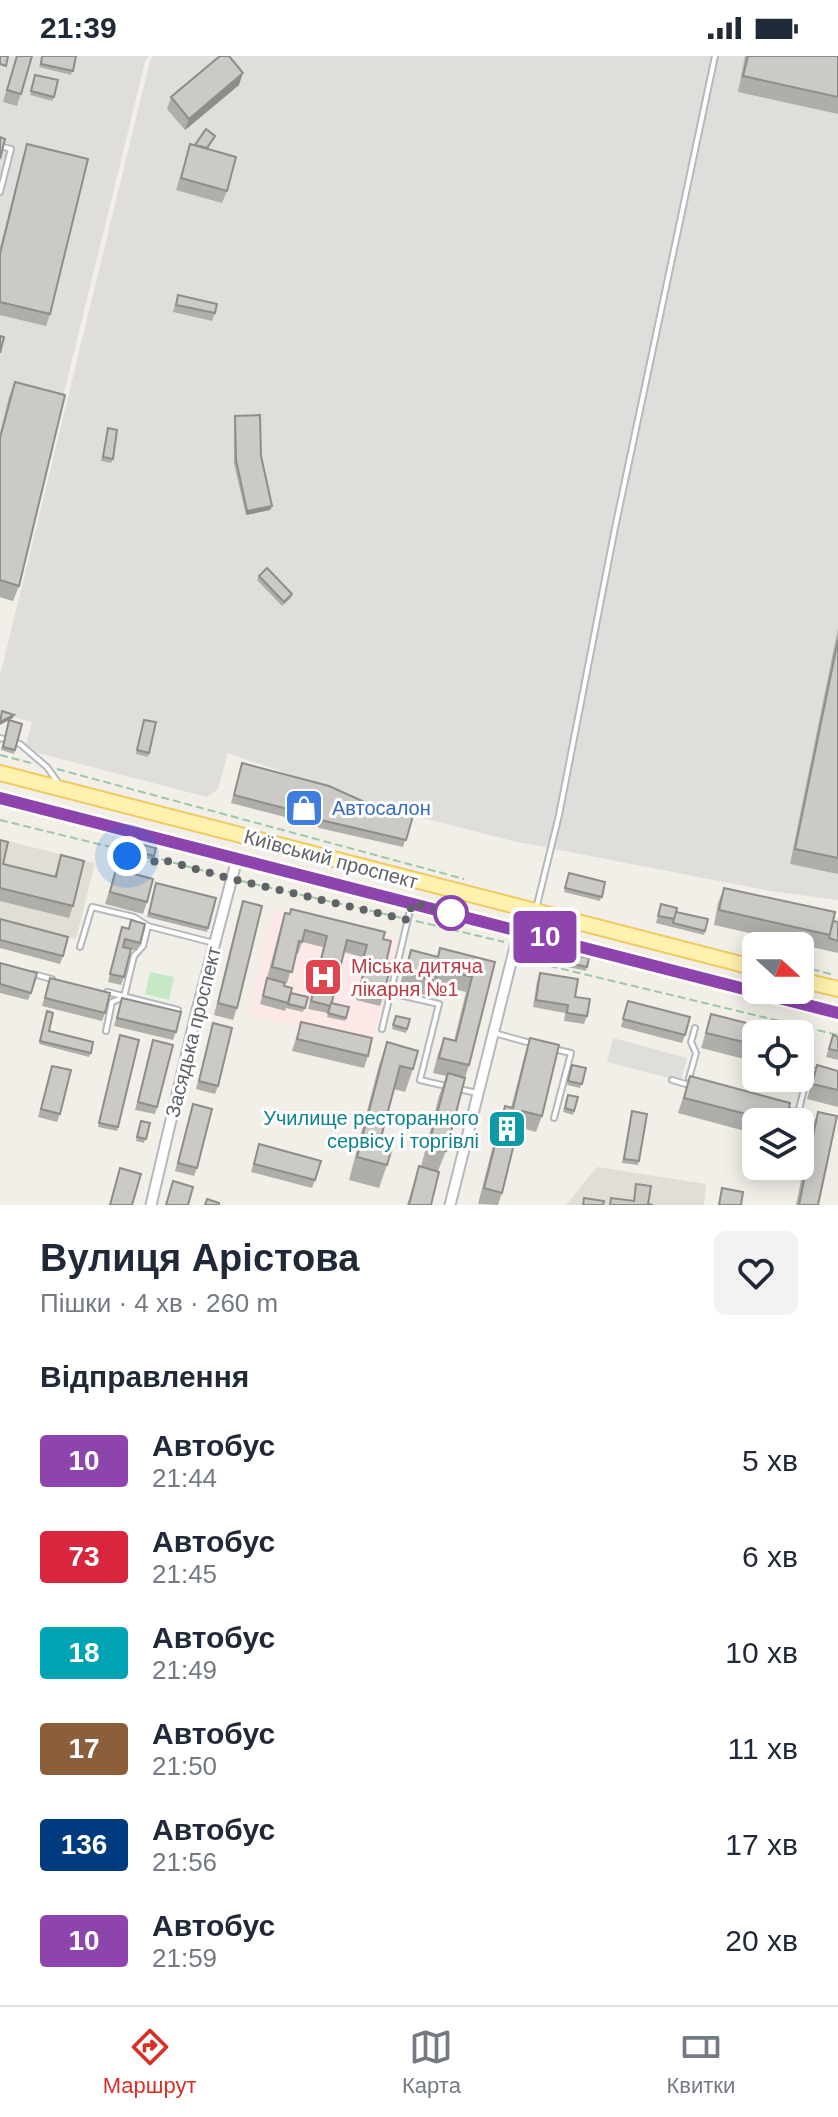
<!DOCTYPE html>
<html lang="uk">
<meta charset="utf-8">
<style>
:root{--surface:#fff;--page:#f2f2f3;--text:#1f2937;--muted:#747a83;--line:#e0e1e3;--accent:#d93025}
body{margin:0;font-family:Helvetica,sans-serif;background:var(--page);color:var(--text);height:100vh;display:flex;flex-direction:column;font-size:30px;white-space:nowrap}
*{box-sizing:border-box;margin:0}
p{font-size:26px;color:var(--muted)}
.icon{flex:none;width:44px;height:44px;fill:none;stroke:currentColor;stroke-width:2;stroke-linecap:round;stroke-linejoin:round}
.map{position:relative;height:1149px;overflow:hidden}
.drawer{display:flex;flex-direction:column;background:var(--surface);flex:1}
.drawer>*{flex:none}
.badge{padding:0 16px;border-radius:6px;font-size:28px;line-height:52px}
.needle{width:52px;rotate:111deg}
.fabs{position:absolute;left:742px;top:876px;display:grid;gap:16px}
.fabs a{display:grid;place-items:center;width:72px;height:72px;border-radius:12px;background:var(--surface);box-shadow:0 4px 20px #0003;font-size:40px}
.you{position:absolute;width:40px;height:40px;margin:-20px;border:6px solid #fff;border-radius:50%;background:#1a73e8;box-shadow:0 0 0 12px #1a73e833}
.map>.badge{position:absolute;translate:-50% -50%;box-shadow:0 0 0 4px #fff}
h2{padding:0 40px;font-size:30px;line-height:72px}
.round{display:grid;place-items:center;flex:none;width:84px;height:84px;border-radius:12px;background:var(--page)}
.head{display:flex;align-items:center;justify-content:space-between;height:136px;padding:0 40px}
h1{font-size:38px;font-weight:700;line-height:60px}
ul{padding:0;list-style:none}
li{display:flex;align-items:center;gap:24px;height:96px;padding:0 40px}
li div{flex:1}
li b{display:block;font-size:30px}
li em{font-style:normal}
li .badge{min-width:88px;font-weight:700;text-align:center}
.status{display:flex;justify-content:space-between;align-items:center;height:56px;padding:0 40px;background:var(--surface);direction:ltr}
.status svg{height:22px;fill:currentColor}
.dock{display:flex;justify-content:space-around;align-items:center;height:112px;border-top:2px solid var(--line);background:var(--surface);font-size:22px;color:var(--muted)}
.dock a{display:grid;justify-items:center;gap:4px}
.dock .current{color:var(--accent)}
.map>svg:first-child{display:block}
.industrial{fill:#e0deda}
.education{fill:#e1ded6}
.medical{fill:#fce8e6}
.green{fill:#c5e8c5}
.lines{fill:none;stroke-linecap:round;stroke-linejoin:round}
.service-casing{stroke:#b5b8bc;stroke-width:8}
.minor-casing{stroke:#b5b8bc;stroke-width:13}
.primary-casing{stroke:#f2c960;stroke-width:18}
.path{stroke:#9cc7a9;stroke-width:2;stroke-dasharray:8 4;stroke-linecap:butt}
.service{stroke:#fff;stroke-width:4}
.minor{stroke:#fff;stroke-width:9}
.primary{stroke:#fff2af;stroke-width:14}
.wall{fill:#afaea9}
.shaded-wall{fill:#8f8d8a}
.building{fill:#cccac5;stroke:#8f8d8a;stroke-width:2}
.line-casing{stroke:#fff;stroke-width:18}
.line{stroke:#8e44ad;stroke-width:12}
.walk{stroke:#5f6368;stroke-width:8;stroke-dasharray:0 14.4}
.stop-dot{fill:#fff;stroke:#8e44ad;stroke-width:4}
.labels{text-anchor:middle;stroke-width:6;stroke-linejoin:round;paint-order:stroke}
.shop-label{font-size:20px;fill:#366cbe;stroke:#fff;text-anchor:start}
.street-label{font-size:20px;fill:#5f6368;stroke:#fff}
.health-label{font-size:20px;fill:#be3a42;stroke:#fff;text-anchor:start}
.culture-label{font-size:20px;fill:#0d838f;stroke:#fff;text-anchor:end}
</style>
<div class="status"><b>21:39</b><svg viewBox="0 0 49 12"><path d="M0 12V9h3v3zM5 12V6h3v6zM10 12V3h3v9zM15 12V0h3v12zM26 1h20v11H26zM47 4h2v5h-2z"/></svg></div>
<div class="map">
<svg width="838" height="1149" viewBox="0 0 838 1149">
<rect width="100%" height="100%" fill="#f1efe8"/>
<g class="industrial">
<polygon points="0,0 149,0 145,6 13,545 0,542"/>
<polygon points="153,0 838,0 838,844 771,835 513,785 361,746 320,729 228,697 218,733 207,741 38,697 26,689 32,666 0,657 0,620 150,5"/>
<polygon points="613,982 687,1002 681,1025 607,1006"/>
</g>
<g class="education">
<polygon points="0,783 95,807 76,883 0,864"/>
<polygon points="597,1111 706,1128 704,1149 566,1149"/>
</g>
<polygon class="medical" points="273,853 399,882 374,989 248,959"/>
<polygon class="green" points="150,916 174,921 169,944 145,938"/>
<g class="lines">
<defs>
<g id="service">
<polyline points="0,90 11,93 0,136"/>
<polyline points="0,682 20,688 47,711 59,728"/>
<polyline points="536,853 559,759 615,472 715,0"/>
<polyline points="80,891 92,851 134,861 148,870"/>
<polyline points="33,918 52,923"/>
<polyline points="107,936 178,954"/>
<polyline points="391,937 439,948 420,1024 446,1030"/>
<polyline points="382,973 411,850"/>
<polyline points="106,975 112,946 124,941 134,900 143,890 148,870 214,887"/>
<polyline points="494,977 534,988"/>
<polyline points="554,993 571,997 554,1062"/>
<polyline points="689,1022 696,997 691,986 695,972"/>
<polyline points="672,1024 689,1029"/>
<polyline points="459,1033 477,1037"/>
<polyline points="786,1054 798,1057 809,1013 819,1016"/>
</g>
<g id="minor">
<polyline points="151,1149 196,958 237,803"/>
<polyline points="450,1149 519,875"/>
</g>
<g id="primary">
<polyline points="0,717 756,912"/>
<polyline points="0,742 838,957"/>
<polyline points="800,924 838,933"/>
</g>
</defs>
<use href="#service" class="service-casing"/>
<use href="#minor" class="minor-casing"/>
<use href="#primary" class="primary-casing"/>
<g class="path">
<polyline points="0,699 31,707"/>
<polyline points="57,713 464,823"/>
<path d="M 0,764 L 119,793 C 130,803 146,808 160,803 L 223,820"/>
<polyline points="241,825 402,862"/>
<polyline points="416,865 504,886"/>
<polyline points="539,895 551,898 552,902 550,910 838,979"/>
<polyline points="800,910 834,919"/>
</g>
<use href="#service" class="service"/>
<use href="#minor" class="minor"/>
<use href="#primary" class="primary"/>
</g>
<g class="wall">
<polygon points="16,0 32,0 17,50 3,46"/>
<polygon points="42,0 76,0 71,19 39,11"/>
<polygon points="745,0 838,0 838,58 738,36"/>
<polygon points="34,23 54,41 52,45 30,39"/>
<polygon points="239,29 185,74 167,53 171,41"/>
<polygon points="215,80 208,93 227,135 222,147 176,134 190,88 195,89"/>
<polygon points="27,88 50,258 46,270 0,259 0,192 23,100"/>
<polygon points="178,239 215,257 212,265 173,256"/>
<polygon points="15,326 19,530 13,545 0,541 0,377 9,341"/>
<polygon points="235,360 261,400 272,450 270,454 246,459 234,408 234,364"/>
<polygon points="108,372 113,403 111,407 101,405"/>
<polygon points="259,520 292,538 291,542 282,550 257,524"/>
<polygon points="838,572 838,818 790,808"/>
<polygon points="144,664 149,697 148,701 136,698"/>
<polygon points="8,668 22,668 14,698 1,694"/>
<polygon points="242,707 371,749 413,760 403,791 319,772 316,769 231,747"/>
<polygon points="0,784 3,808 54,821 61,799 73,850 69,862 0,845"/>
<polygon points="129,785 156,792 153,804 125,797"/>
<polygon points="116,813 147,846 143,858 105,848"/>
<polygon points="569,817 605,826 600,845 564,836"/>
<polygon points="156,827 208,872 207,876 147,861"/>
<polygon points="724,832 838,866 838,897 714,869 718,847"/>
<polygon points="243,845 237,952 233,964 214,959 239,857"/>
<polygon points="661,848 676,856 708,863 704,879 656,867"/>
<polygon points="291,853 383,883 386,907 384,938 380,950 356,944 363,916 359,915 362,901 344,896 331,947 349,951 345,965 327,961 328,957 308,953 323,891 302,886 298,898 296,897 287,927 267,922 281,869 285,857 289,858"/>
<polygon points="0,863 63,900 60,908 0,892"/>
<polygon points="131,864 140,887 137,895 123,891 124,921 121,929 108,926 122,871 128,873"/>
<polygon points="440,892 495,906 469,1009 465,1022 446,1095 438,1115 431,1149 407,1149 419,1110 421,1111 439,1040 446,1020 433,1017 438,998 444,982 454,985 466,936 434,928 429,940 399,932 405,910 411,894 437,901"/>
<polygon points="558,896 589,902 586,915 554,908"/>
<polygon points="0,907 31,937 28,944 0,937"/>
<polygon points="540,917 587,960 584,968 564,965 565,957 533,951 537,925"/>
<polygon points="50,922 105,957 102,965 42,950"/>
<polygon points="267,922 284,930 291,937 308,941 303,956 286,952 285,955 260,948"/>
<polygon points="122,942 176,976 173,984 114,970"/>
<polygon points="628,945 685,979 682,987 621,971"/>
<polygon points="47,955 49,975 91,997 89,1001 39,988"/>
<polygon points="711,958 756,978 756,1006 701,992"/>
<polygon points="396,960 410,963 406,977 392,973"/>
<polygon points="301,966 368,1000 364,1012 292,995"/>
<polygon points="213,967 218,1030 215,1038 196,1033"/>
<polygon points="833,979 838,981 838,1004 826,1001"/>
<polygon points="800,981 806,1003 801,1018 800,1018"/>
<polygon points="530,982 542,1060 536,1076 518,1071 502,1137 498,1149 478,1148 499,1066 505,1050 511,1052 525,998"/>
<polygon points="119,983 118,1071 117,1075 98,1071"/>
<polygon points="153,984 157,1051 155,1058 135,1054"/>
<polygon points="387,986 413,1013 405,1036 394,1033 379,1089 387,1109 379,1132 349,1124 379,1009"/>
<polygon points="572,1009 586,1012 580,1032 567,1029"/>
<polygon points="817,1009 838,1015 838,1051 807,1043"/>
<polygon points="52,1010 60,1058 57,1066 38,1061"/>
<polygon points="690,1020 785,1066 756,1066 756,1078 678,1057"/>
<polygon points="568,1039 578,1041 573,1059 563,1056"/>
<polygon points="193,1048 197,1112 194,1120 175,1115"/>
<polygon points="632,1055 639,1105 638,1109 622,1107"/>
<polygon points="818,1056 818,1149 796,1149 812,1072"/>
<polygon points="141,1065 150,1067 144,1087 136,1085"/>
<polygon points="259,1088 315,1124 312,1132 251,1116"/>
</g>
<g class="shaded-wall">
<polygon points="243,17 239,29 185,74 189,63"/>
<polygon points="272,450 270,454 246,459 247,455"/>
<polygon points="14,659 13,662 0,669 0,666"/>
</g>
<g class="building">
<polygon points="0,0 8,0 6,10 0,8"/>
<polygon points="17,0 32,0 21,38 7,34"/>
<polygon points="42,0 76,0 73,15 41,8"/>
<polygon points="220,0 229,0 243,17 189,63 171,41"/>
<polygon points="748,0 838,0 838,41 743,20"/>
<polygon points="35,19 58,24 54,41 31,35"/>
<polygon points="206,73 215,80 207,92 195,89"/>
<polygon points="0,81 5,83 0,103"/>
<polygon points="27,88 88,103 50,258 0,246 0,198"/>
<polygon points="190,88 236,101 227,135 181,122"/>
<polygon points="178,239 217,248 215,257 176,249"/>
<polygon points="0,280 4,281 0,297"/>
<polygon points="15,326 65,339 19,530 0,524 0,382"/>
<polygon points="260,359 261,400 272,450 247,455 236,404 235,360"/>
<polygon points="108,372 117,374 113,403 103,401"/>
<polygon points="267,512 292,538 284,546 259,520"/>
<polygon points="838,584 838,802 795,793"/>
<polygon points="2,655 14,659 0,666"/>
<polygon points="9,664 22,668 15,694 3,691"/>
<polygon points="144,664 156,666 149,697 137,694"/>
<polygon points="242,707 329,730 371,749 413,760 406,784 321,764 319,761 234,739"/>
<polygon points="0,784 8,786 3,808 56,821 61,799 84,805 73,850 0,832"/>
<polygon points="129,785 156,792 154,800 127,793"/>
<polygon points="116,813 153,823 147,846 110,836"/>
<polygon points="569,817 605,826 602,841 565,832"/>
<polygon points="156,827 216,842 208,872 149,857"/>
<polygon points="724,832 835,856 830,879 719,854"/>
<polygon points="243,845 262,850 237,952 218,947"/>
<polygon points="661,848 677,852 675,863 658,860"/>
<polygon points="291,853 385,876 383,883 391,885 386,907 391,908 384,938 360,932 365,910 370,912 372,905 363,903 367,889 347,884 341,908 321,904 327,880 305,874 302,886 299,885 292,916 272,911 285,857 290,858"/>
<polygon points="676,856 708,863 705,875 673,867"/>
<polygon points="0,863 68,881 63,900 0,884"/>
<polygon points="131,864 145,868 140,887 125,883 123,891 131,893 124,921 110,918 122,871 129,873"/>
<polygon points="833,865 838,866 838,885 829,882"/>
<polygon points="440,892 495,906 469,1009 439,1002 444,982 456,985 472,921 438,912 435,925 405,917 411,894 438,901"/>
<polygon points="558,896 589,902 587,911 556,904"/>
<polygon points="0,907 37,917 31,937 0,928"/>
<polygon points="320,908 340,913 331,950 311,945"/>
<polygon points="540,917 578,923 575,941 590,943 587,960 567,957 568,949 536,944"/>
<polygon points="50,922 110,937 105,957 45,942"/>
<polygon points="267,922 285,927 284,930 292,932 288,947 263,940"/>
<polygon points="291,937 308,941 305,952 288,948"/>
<polygon points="122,942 181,956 176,976 117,962"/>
<polygon points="628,945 690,961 685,979 623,963"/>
<polygon points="331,947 349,951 346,962 328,957"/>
<polygon points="47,955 53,957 49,975 93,986 91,997 40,985"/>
<polygon points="711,958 790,978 756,978 756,989 706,977"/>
<polygon points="396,960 410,963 407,973 393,969"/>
<polygon points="301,966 372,982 368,1000 297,983"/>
<polygon points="213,967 232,972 218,1030 199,1025"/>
<polygon points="120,979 139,984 118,1071 99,1067"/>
<polygon points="833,979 838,981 838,995 829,993"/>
<polygon points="800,981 811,984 806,1003 800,1001"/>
<polygon points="530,982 559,989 542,1060 522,1055 502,1137 484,1132 505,1050 513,1052"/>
<polygon points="153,984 173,989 157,1051 138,1046"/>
<polygon points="387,986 418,995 413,1013 400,1010 379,1089 392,1092 387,1109 357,1101"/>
<polygon points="572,1009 586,1012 582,1028 568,1025"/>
<polygon points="817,1009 838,1015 838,1034 812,1028"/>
<polygon points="52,1010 71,1014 60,1058 41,1053"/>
<polygon points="448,1017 465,1022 446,1095 428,1091"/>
<polygon points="690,1020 790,1047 785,1066 777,1066 684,1042"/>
<polygon points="568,1039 578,1041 574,1055 565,1052"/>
<polygon points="193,1048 212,1053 197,1112 178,1107"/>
<polygon points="632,1055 647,1058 639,1105 624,1103"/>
<polygon points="818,1056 837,1060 818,1149 799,1149"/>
<polygon points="141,1065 150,1067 146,1083 137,1081"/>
<polygon points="259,1088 321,1105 315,1124 254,1108"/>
<polygon points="419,1110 439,1116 431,1149 409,1149"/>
<polygon points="120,1112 141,1118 132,1149 110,1149"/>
<polygon points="173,1125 193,1131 188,1149 166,1149"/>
<polygon points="636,1128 651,1130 648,1148 653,1149 610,1149 611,1142 634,1145"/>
<polygon points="722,1132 743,1136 741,1149 719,1149"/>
<polygon points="584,1142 604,1145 603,1149 583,1149"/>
<polygon points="207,1143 219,1147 219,1149 205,1149"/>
</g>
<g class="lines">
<defs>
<polyline id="line" points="0,742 838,957"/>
</defs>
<use href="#line" class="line-casing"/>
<use href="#line" class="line"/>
<polyline class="walk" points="127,800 151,807 160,803 232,823 408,864 412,847 463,860 451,857"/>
</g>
<defs>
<symbol id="shop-square" viewBox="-11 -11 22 22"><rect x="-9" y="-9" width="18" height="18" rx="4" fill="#3f7fe0" stroke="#fff"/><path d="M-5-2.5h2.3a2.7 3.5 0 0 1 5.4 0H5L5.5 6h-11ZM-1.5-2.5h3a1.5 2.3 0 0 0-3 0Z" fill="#fff"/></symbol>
<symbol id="hospital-square" viewBox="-11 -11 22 22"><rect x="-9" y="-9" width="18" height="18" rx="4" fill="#e0444e" stroke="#fff"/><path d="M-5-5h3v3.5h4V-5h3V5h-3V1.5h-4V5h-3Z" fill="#fff"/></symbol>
<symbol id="building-square" viewBox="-11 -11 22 22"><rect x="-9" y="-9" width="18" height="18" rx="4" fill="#0f9aa8" stroke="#fff"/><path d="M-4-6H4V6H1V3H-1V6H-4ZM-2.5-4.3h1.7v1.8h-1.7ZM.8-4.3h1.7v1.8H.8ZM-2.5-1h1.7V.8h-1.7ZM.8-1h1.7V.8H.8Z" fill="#fff"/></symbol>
</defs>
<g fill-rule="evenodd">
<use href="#shop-square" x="282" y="730" width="44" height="44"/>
<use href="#hospital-square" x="301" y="899" width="44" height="44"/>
<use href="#building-square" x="485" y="1051" width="44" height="44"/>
</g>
<circle class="stop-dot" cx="451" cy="857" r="16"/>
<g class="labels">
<g class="shop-label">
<text x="332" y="759">Автосалон</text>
</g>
<g class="street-label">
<text transform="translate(331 803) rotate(15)" y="7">Київський проспект</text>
<text transform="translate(193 976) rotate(-76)" y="7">Засядька проспект</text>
</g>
<g class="health-label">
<text x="351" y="917">Міська дитяча<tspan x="351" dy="23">лікарня №1</tspan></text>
</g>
<g class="culture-label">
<text x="479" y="1069">Училище ресторанного<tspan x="479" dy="23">сервісу і торгівлі</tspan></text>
</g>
</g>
</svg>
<div class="fabs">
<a><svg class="needle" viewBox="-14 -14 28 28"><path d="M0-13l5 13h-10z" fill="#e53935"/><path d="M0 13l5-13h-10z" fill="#747a83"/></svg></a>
<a><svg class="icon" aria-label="locate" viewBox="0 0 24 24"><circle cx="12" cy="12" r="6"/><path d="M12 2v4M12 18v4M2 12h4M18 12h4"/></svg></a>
<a><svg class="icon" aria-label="layers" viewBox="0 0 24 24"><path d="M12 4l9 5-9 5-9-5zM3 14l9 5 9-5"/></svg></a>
</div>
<div class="you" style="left:127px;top:800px"></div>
<b class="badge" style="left:545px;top:881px;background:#8e44ad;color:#fff">10</b>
</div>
<section class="drawer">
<div class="head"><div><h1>Вулиця Арістова</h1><p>Пішки · 4 хв · 260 m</p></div><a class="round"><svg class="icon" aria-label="heart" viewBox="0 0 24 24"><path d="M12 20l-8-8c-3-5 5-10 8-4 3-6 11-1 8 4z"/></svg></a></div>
<h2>Відправлення</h2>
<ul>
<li><span class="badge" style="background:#8e44ad;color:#fff">10</span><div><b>Автобус</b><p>21:44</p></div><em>5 хв</em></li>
<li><span class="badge" style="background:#d7263d;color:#fff">73</span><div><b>Автобус</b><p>21:45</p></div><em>6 хв</em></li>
<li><span class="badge" style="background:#00a3b4;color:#fff">18</span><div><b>Автобус</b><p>21:49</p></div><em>10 хв</em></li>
<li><span class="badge" style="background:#8b5e3c;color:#fff">17</span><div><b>Автобус</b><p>21:50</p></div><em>11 хв</em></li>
<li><span class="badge" style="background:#003b80;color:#fff">136</span><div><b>Автобус</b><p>21:56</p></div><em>17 хв</em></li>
<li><span class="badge" style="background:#8e44ad;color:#fff">10</span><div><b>Автобус</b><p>21:59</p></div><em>20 хв</em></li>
</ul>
</section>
<nav class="dock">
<a class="current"><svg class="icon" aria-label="directions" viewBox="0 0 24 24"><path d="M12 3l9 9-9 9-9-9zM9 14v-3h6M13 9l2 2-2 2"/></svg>Маршрут</a>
<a><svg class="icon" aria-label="map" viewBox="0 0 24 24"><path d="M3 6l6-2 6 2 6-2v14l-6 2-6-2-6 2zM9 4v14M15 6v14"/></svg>Карта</a>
<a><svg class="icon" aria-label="tickets" viewBox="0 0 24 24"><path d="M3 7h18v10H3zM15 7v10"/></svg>Квитки</a>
</nav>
